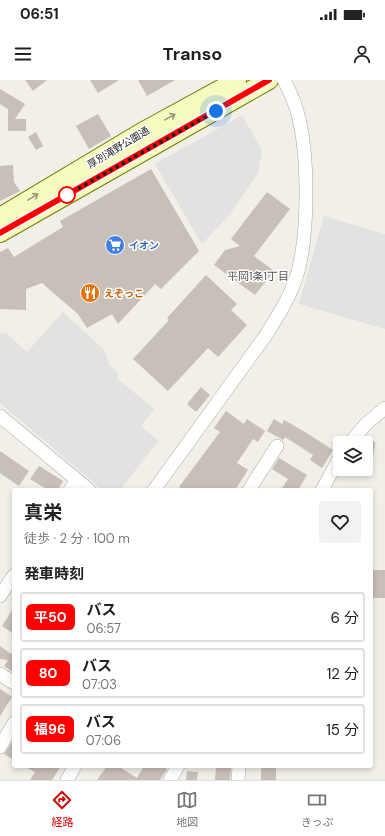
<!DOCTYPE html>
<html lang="ja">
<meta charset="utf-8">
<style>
:root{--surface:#fff;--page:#f2f2f2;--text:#222;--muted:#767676;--line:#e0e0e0;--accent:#d40000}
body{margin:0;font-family:"DM Sans","Noto Sans JP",sans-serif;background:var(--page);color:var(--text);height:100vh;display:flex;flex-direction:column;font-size:15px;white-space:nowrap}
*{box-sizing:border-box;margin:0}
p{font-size:13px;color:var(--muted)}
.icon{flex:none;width:22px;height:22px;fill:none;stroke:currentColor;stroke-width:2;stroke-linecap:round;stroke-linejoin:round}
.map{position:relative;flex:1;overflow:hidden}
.sheet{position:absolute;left:12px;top:408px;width:361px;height:280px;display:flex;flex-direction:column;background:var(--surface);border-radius:4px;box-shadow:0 2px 6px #0003}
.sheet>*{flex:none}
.badge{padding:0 8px;border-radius:6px;font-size:14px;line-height:26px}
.buttons{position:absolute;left:333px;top:356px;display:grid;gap:8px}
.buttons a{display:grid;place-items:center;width:40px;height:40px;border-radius:4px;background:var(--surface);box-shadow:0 2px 6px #0003;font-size:20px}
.you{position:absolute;width:20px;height:20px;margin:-10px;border:3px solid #fff;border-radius:50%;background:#1a73e8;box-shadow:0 0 0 6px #1a73e833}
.map>.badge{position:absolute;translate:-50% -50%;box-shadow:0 0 0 2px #fff}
h2{padding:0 12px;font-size:15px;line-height:36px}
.round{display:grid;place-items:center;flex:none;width:42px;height:42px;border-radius:4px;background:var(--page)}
.head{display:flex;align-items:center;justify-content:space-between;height:68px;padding:0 12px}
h1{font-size:19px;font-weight:700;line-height:30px}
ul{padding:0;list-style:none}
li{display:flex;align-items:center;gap:12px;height:50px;margin:0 8px 6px;padding:0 4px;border:2px solid var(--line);border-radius:4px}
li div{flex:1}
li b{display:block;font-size:15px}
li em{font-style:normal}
li .badge{min-width:44px;font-weight:700;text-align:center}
.status{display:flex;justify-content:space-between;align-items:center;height:28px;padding:0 20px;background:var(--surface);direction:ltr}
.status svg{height:11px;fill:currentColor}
header{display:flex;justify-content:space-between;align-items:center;height:52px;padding:0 12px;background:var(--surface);font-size:18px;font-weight:700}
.tab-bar{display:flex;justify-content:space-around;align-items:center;height:56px;border-top:1px solid var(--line);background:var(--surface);font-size:11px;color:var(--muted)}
.tab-bar a{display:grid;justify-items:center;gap:2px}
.tab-bar .current{color:var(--accent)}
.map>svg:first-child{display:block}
.parking{fill:#e2e2e2}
.building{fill:#c7bfb8}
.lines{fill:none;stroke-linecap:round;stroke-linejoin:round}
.street-casing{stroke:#a9a9a9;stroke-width:14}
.secondary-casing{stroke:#707d05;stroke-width:20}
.street{stroke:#fff;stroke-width:13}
.secondary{stroke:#f7fabf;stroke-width:18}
.oneway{stroke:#979978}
.line-casing{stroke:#fff;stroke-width:9}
.line{stroke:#f00;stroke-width:6}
.walk{stroke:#222;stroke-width:4;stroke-dasharray:0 7.2}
.stop-dot{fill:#fff;stroke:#f00;stroke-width:2}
.labels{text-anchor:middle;stroke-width:3;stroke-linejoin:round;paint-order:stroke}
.street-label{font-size:10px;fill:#222;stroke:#fff}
.shop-label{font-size:10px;font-weight:bold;fill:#366cbe;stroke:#fff;text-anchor:start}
.food-label{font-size:10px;font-weight:bold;fill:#c56008;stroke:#fff;text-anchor:start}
.neighbourhood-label{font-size:11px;fill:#555;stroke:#fff}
</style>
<div class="status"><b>06:51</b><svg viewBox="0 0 49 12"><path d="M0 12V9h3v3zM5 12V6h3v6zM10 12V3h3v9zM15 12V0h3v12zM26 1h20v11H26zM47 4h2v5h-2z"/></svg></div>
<header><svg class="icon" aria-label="menu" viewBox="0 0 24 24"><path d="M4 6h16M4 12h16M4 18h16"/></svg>Transo<svg class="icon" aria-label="person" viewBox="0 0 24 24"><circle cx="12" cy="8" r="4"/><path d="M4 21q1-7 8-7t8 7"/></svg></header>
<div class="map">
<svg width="385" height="700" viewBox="0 0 385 700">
<rect width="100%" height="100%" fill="#f2efe9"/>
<g class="parking">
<polygon points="242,35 262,70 258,93 230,134 202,164 155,84"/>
<polygon points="324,136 385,154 385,249 299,224"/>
<polygon points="63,232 105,271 109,284 119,294 117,298 154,329 141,346 158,361 120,410 102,410 0,323 0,254 6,253 27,272"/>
</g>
<g class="building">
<polygon points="25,0 47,0 33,11"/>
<polygon points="90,0 119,0 98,13"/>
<polygon points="138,0 175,0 147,16"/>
<polygon points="0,9 25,24 15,39 26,39 26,51 8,51 8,29 0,24"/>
<polygon points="98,34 111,56 89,69 76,46"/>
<polygon points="36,52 43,66 36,70 28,57"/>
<polygon points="13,85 14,102 20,111 0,121 0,86"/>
<polygon points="151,89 199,171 161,209 155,204 118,244 112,234 87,248 78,234 42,203 26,209 26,230 0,229 0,172 8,168 14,177 63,147 60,141"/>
<polygon points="267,112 290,129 254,176 274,191 255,215 214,185 225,170 240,166 231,159"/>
<polygon points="206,195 237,224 231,230 247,245 218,277 208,268 168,311 133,279 169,240 167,238"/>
<polygon points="201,307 210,315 196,332 187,324"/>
<polygon points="226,331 244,344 247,339 265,351 258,362 253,359 237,383 248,390 235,410 184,410 179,407 220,352 214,348"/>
<polygon points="274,339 282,344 284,340 305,352 333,370 322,388 310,380 313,375 285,357 283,360 267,351"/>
<polygon points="366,360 375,362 372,388 366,388"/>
<polygon points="0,371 29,391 19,406 0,393"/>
<polygon points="279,378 307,395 298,410 281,410 288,399 272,389"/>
<polygon points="39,386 63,401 58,410 48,410 30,399"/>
<rect x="371" y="490" width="14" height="28"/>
<polygon points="14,527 14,554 2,546"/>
<polygon points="0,566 11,574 14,570 14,593 4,586 8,580 0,579"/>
<polygon points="0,609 12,617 0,636"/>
<polygon points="14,659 14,680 4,674"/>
<polygon points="24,686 61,686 52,700 30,700 35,692"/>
<polygon points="107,686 118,686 137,698 144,686 161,686 167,689 160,700 97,700"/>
<polygon points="216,686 231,686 230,700 215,700"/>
<rect x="261" y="686" width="15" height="14"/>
<polygon points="187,691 198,692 197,700 186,700"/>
</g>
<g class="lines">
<defs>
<g id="street">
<polyline points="0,336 89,410"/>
<polyline points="350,363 366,344 385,328"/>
<polyline points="70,410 77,400"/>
<path d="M 154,410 L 266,255 C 278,236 290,217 297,195 C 309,154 309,72 297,31 C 294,20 289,10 284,0"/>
<polyline points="249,410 277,366"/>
<polyline points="322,410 340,377"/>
<polyline points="0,516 14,495"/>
<polyline points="0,594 14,603"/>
<polyline points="0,667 14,643"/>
<polyline points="67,700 75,686"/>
<polyline points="170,700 178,686"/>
<polyline points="238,700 239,686"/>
</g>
<g id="secondary">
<polyline points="0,137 142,52 237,0"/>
<polyline points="0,153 269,0"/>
</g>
</defs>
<use href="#street" class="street-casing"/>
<use href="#secondary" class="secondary-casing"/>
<use href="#street" class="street"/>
<use href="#secondary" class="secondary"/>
</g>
<defs><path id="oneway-shaft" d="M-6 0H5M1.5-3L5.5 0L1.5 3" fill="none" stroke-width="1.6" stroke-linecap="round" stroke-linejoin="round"/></defs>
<g class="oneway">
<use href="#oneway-shaft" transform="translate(170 37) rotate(-29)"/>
<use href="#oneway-shaft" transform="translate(33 117) rotate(-31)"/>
</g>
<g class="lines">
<defs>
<polyline id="line" points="0,153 269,0"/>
</defs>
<use href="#line" class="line-casing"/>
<use href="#line" class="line"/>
<polyline class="walk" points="67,115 216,31"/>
</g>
<defs>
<symbol id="supermarket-disc" viewBox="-11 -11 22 22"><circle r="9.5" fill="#3f7fe0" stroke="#fff"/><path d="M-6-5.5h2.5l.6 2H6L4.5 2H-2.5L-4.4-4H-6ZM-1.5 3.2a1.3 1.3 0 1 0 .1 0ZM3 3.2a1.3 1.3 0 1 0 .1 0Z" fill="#fff"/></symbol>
<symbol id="restaurant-disc" viewBox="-11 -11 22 22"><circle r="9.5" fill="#e8710a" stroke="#fff"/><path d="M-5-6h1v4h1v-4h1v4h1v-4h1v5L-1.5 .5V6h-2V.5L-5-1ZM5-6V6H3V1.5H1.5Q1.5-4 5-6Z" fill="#fff"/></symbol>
</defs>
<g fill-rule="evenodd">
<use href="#supermarket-disc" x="104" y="154" width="22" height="22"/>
<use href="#restaurant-disc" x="79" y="202" width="22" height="22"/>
</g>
<circle class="stop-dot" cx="67" cy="115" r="8"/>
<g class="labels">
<g class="street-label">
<text transform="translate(118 67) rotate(-31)" y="4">厚別滝野公園通</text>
</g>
<g class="shop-label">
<text x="129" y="169">イオン</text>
</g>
<g class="food-label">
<text x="104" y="217">えぞっこ</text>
</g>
<g class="neighbourhood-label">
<text x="258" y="200">平岡1条1丁目</text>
</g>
</g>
</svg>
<div class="buttons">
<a><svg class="icon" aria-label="layers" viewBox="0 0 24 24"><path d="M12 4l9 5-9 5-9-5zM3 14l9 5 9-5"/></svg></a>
</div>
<div class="you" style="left:216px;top:31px"></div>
<section class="sheet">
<div class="head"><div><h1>真栄</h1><p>徒歩 · 2 分 · 100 m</p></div><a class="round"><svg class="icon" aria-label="heart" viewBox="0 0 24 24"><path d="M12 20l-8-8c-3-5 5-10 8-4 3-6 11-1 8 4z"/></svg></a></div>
<h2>発車時刻</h2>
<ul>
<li><span class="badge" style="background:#f00;color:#fff">平50</span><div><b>バス</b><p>06:57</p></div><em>6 分</em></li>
<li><span class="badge" style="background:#f00;color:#fff">80</span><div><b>バス</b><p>07:03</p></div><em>12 分</em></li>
<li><span class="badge" style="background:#f00;color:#fff">福96</span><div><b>バス</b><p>07:06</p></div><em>15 分</em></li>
</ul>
</section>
</div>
<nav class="tab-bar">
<a class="current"><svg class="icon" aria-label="directions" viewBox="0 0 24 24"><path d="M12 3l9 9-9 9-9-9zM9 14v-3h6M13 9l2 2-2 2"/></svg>経路</a>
<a><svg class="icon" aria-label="map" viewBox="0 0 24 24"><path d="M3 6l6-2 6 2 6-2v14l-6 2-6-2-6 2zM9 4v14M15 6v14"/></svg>地図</a>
<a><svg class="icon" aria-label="tickets" viewBox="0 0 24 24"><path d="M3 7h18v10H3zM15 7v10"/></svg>きっぷ</a>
</nav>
